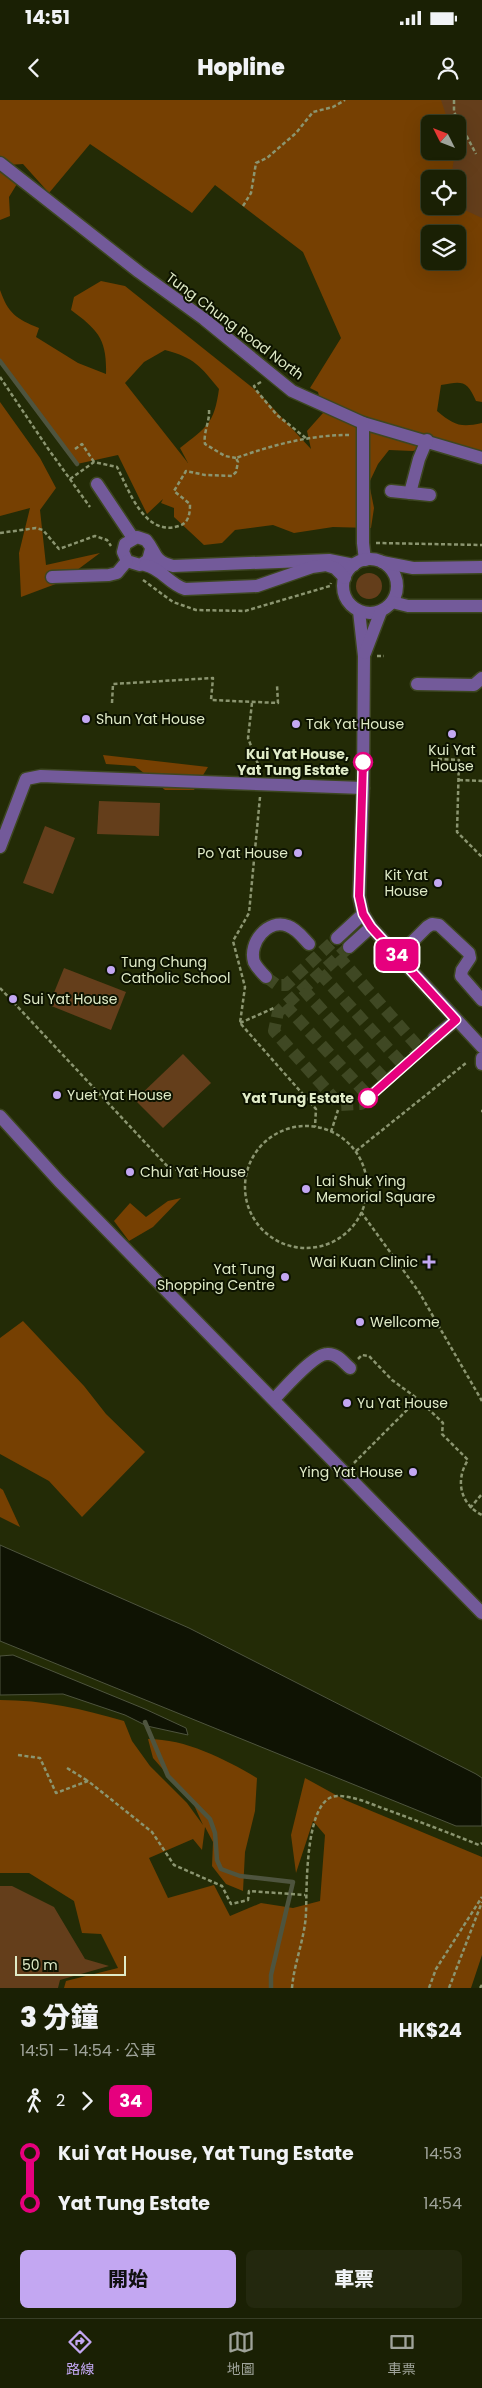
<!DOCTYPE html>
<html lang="zh-TW">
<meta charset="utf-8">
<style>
:root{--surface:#1a2004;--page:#23280e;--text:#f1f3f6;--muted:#9fa39a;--line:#383e26;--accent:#c3a7f2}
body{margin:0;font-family:Poppins,"Noto Sans TC",sans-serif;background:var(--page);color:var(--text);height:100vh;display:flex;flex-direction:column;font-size:19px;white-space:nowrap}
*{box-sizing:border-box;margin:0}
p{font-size:16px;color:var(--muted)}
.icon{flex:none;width:28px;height:28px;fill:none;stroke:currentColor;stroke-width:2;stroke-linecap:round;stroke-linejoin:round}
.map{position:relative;height:1888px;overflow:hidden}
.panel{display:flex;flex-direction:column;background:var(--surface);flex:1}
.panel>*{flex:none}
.badge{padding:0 10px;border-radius:8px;font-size:18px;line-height:32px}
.needle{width:32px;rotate:312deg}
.tools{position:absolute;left:421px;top:15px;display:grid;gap:10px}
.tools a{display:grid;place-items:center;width:45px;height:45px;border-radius:8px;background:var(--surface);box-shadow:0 5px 20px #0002,0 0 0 1px var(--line);font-size:25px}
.scale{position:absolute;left:15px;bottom:12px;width:111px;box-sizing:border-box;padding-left:5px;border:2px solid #e0ebc7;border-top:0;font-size:14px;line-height:18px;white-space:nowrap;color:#e0ebc7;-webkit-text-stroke:4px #0d1300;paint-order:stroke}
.map>.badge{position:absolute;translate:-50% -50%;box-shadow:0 0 0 2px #fff}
.legs{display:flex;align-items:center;gap:8px;height:55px;padding:0 20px;font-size:16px}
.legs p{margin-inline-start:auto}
.headline{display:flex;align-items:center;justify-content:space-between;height:85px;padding:0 20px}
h1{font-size:28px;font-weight:800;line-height:38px}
.button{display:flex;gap:10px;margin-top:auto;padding:10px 20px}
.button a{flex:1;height:58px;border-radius:8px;background:var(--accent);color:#111;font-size:20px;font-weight:800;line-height:58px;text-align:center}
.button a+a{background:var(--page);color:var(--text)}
ul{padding:0 20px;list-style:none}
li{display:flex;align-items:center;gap:18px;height:50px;font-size:19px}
li i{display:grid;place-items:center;width:8px;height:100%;margin:0 6px;background:currentColor}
li i::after{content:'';width:12px;height:12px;margin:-6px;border:4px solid;border-radius:50%;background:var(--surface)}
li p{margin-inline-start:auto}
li:first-child i{background:linear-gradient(#0000 50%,currentColor 0)}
li:last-child i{background:linear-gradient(currentColor 50%,#0000 0)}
.status{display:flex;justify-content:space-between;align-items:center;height:35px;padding:0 25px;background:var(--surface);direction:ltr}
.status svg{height:14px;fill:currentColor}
header{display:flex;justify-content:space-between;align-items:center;height:65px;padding:0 20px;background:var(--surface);font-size:22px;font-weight:800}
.tab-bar{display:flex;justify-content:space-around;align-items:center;height:70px;border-top:1px solid var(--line);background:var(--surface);font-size:14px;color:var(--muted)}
.tab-bar a{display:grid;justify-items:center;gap:2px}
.tab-bar .current{color:var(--accent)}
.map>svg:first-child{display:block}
.green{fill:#643e1b}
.forest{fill:#764002;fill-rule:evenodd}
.water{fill:#0f1303;stroke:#4e543e}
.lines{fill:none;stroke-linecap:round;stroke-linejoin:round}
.stream{stroke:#4e543e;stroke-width:4.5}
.minor-tunnel{stroke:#3f4823;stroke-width:12;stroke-dasharray:12 6;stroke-linecap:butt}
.minor-casing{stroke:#3d4621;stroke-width:15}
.path{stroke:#8b9570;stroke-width:2.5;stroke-dasharray:4 2.5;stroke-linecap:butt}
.minor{stroke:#735a9a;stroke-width:12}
.line-1-casing{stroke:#fff;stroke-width:11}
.line-1{stroke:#e6007e;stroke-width:8}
.poi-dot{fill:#c3a7f2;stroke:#0d1300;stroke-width:2}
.stop-1-dot{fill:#fff;stroke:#e6007e;stroke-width:2.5}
.labels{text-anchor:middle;stroke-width:4;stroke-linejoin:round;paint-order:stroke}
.street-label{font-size:14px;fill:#e0ebc7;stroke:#0d1300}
.poi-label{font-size:14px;fill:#e0ebc7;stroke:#0d1300;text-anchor:start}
.stop-label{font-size:14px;font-weight:bold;fill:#e0ebc7;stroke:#0d1300;text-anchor:end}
</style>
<div class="status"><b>14:51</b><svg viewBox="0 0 49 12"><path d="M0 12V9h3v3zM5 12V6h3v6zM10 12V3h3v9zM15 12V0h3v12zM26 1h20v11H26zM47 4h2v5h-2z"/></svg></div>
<header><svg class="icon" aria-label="back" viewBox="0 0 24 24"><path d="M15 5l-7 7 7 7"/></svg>Hopline<svg class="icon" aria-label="person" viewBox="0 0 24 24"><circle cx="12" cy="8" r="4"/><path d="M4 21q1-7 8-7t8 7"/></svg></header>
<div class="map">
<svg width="482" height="1888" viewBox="0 0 482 1888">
<rect width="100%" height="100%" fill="#232b06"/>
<g class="green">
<polygon points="435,0 482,0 482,120 445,106 458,106 458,79 448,79 450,51 458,51 458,24 442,24"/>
<circle cx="369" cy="486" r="13"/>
<polygon points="99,701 160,703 159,736 97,734"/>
<polygon points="45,726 75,738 53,794 23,783"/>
<polygon points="64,868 126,892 111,930 49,905"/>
<polygon points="183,954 211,983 163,1028 135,1000"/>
<polygon points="0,1786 12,1786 54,1807 85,1859 109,1866 60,1880 58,1888 0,1888"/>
</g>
<g class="forest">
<path d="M 0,0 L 441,0 L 449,24 L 430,24 L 430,51 L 455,51 L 451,79 L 430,79 L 430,106 L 456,106 L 482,118 L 482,302 L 476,301 C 467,280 462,281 441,285 L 437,311 C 454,325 460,328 482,323 L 482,351 L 436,343 L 413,351 L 389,350 L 378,364 L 369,383 L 374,408 L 371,428 L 333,427 L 294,433 L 273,425 L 235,430 L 222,443 L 204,445 L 174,417 L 174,408 L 161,403 L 163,399 L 147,414 L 118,355 L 77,364 L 0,259 L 0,190 C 8,213 16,219 39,228 L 36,237 L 78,263 L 106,274 C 107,239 98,230 71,210 L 74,197 L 101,181 L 125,186 L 259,293 L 311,349 L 307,331 L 323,313 L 318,292 L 310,288 L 341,238 L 303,152 L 215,85 L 192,113 L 90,44 L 49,93 L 23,64 L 8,65 L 0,59 ZM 430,134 L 458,134 L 458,161 L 430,161 ZM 165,250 C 195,258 200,266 219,289 C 214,324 207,327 180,348 L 188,363 L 125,283 L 144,262 Z"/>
<polygon points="0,63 20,79 9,97 10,116 0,120"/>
<polygon points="0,302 40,358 56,388 40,410 46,465 100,453 61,482 21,497 19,453 30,408 0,416"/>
<polygon points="103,655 208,667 194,690 165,690 135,666 106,664"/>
<polygon points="181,1098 153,1127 129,1141 114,1121 130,1103 146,1117 168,1101"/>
<polygon points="23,1221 84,1286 106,1314 145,1352 82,1417 49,1381 0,1354 0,1238"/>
<polygon points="0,1388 3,1390 20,1427 0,1417"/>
<path d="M 0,1600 C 43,1600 83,1609 124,1621 L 132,1641 L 150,1666 L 187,1703 L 203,1725 L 194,1705 L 153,1658 L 148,1639 C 186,1639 225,1659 257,1678 L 255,1711 L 245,1752 L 243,1791 L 226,1784 L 212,1766 L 213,1742 L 205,1727 L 202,1750 L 193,1739 L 149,1758 L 168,1798 L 214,1785 L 230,1816 L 261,1803 L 293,1808 L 320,1801 L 325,1735 L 313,1721 L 296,1773 L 291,1735 L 305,1678 L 345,1700 L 482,1757 L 482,1855 L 471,1888 L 64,1888 L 66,1881 L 118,1868 L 101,1834 L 82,1833 L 74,1801 L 29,1773 L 0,1773 Z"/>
</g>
<g class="water">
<polygon points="0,1445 189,1528 476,1674 482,1678 482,1726 456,1726 0,1541"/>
<polygon points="13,1555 145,1609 186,1628 188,1635 147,1626 125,1615 63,1594 0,1595 0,1556"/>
</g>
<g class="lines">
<g class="stream">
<polyline points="0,261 77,364"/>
<polyline points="145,1622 168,1676 210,1719 215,1733 217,1760 221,1769 240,1776 293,1782 271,1875 271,1888"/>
</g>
<g class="minor-tunnel">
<polyline points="349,847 278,912 274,931 340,1005 361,1004 434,938"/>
<polyline points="338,856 421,950"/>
<polyline points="320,873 404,966"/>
<polyline points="266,877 277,885 286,885 337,838"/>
<polyline points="303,889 386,981"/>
<polyline points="285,905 369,997"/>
</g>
<defs>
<g id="minor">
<polyline points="0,63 139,172 204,219 292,291 363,323 482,358"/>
<polyline points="363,323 363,443 365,460"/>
<polyline points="97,384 133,438"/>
<polyline points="391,391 430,395"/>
<polyline points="410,393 419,359 427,340"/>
<path d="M 151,449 L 148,460 L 140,465 L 127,461 L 123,452 L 125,444 L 137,437 L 146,440 C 157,453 153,461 173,466 L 329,460 L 354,465"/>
<circle cx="370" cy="486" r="27"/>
<polyline points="382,462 413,468 482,467"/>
<path d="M 145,465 C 161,468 169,484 185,489 L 257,486 L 312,467 L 326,465 L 335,468 L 345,478"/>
<polyline points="52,477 109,475 117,473 127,461"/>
<polyline points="392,502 408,506 482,506"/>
<polyline points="359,511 364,556 363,688 359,796 363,814 371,827 482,947"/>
<polyline points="365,553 381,511"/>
<polyline points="417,584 474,585 482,578"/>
<polyline points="0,747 26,679 41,676 363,688"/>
<polyline points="337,838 363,814"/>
<polyline points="349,847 371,827"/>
<polyline points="398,856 427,827 432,824 439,825 469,853 470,858 462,870 461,876 482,900"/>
<path d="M 266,877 C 262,873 257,868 254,862 C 248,843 268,818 288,826 C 297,829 303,838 309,844"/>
<polyline points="434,938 456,920"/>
<polyline points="482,958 482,964"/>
<polyline points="0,1016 59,1081 482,1513"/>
<path d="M 274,1299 C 284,1289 314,1254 327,1254 C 337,1253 343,1262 350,1268"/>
</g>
</defs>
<use href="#minor" class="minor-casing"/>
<g class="path">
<polyline points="454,0 454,12 476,54"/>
<polyline points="243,106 251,93 256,63 267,58 296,33 313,12 333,7 345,0"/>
<polyline points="0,277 49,350 90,407"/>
<polyline points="261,282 254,286 256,290 277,315 307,339"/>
<path d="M 209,310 C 210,321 203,333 205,344 L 225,356 L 236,358"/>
<polyline points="75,349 82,344 94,362"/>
<path d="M 70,379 L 94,362 L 117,367 C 129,390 144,437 179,426 C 189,423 190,413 190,404 L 174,391 L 186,371 L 205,375 L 232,376 L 236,372 L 238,362 L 236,358 C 273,345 309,335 349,335"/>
<polyline points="0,433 36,428 43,430 59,449 95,436 107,440 111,446"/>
<polyline points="376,443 482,445"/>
<polyline points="143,480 173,502 196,510 245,511 330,486 331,483"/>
<polyline points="377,556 384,556"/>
<polyline points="112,603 113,584 213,578 211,600 278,603 277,585"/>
<polyline points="252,603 248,638 261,672"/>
<polyline points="438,659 459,660 457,732 482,757"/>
<polyline points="459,680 482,681"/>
<polyline points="260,697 249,813 233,841 245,887 240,923 316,1009 315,1027"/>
<polyline points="0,888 170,1069 245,1078"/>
<polyline points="240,923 274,908"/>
<polyline points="481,1011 482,1011"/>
<circle cx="306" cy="1087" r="61"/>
<polyline points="331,1032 338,1010"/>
<polyline points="356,1051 466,963"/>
<polyline points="361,1112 419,1192 482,1301"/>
<path d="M 358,1259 L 362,1255 L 369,1256 L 392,1280 L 418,1299 L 443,1323 L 442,1334 L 468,1360 C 455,1380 460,1404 482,1415"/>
<polyline points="354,1363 418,1299"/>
<polyline points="470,1408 482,1394"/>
<polyline points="18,1655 40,1658 56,1693 88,1681 152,1732 174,1765 222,1786 231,1804 248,1800 249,1791 305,1795"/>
<polyline points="67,1668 88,1681"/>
<path d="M 292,1888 C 294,1863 305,1838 306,1813 C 307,1790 304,1695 338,1696 C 353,1696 369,1703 382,1708 C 415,1720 447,1732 479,1745 L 482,1743"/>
<polyline points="429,1888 436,1869 482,1797"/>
<polyline points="449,1888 482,1802"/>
<polyline points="480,1888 482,1885"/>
</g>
<use href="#minor" class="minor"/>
</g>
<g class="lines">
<defs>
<polyline id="line-1" points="363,662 359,796 363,814 371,827 456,920 368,998"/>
</defs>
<use href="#line-1" class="line-1-casing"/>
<use href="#line-1" class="line-1"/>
</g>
<g class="poi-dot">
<circle cx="86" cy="619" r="5"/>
<circle cx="296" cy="624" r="5"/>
<circle cx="452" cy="634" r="5"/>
<circle cx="298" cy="753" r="5"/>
<circle cx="438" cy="783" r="5"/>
<circle cx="111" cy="870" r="5"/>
<circle cx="13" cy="899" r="5"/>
<circle cx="57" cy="995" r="5"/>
<circle cx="130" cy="1072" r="5"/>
<circle cx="306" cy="1089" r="5"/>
<path d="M426.5 1154.5h5v5h5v5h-5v5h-5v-5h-5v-5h5z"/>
<circle cx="285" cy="1177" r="5"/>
<circle cx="360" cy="1222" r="5"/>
<circle cx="347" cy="1303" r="5"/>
<circle cx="413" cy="1372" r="5"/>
</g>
<g class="stop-1-dot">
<circle cx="363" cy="662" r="9"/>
<circle cx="368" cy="998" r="9"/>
</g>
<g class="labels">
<g class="street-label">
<text transform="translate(235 226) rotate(37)" y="5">Tung Chung Road North</text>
</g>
<g class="poi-label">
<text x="96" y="624">Shun Yat House</text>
<text x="306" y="629">Tak Yat House</text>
<text x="452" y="655" text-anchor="middle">Kui Yat<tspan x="452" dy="16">House</tspan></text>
<text x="288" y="758" text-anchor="end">Po Yat House</text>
<text x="428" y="780" text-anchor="end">Kit Yat<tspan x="428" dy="16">House</tspan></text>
<text x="121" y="867">Tung Chung<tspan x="121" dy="16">Catholic School</tspan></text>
<text x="23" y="904">Sui Yat House</text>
<text x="67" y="1000">Yuet Yat House</text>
<text x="140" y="1077">Chui Yat House</text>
<text x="316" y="1086">Lai Shuk Ying<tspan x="316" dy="16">Memorial Square</tspan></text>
<text x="418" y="1167" text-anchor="end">Wai Kuan Clinic</text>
<text x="275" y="1174" text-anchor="end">Yat Tung<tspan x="275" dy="16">Shopping Centre</tspan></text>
<text x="370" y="1227">Wellcome</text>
<text x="357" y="1308">Yu Yat House</text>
<text x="403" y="1377" text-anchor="end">Ying Yat House</text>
</g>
<g class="stop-label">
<text x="349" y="659">Kui Yat House,<tspan x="349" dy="16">Yat Tung Estate</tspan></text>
<text x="354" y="1003">Yat Tung Estate</text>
</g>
</g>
</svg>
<div class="tools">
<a><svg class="needle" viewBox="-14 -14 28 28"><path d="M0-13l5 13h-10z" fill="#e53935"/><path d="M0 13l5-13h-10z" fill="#9fa39a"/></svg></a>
<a><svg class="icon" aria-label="locate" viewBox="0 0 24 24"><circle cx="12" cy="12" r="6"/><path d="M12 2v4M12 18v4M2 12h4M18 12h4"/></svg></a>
<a><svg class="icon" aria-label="layers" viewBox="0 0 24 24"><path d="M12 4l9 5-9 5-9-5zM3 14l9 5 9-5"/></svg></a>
</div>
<div class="scale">50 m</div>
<b class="badge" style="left:397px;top:855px;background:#e6007e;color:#fff">34</b>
</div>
<section class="panel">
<div class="headline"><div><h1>3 分鐘</h1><p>14:51 – 14:54 · 公車</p></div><b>HK$24</b></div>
<div class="legs"><svg class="icon" aria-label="walk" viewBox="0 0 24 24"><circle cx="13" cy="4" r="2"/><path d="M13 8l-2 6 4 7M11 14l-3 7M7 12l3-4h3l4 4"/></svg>2<svg class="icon" aria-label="forward" viewBox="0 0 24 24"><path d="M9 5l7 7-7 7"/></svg><b class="badge" style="background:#e6007e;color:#fff">34</b></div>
<ul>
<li><i style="color:#e6007e"></i><b>Kui Yat House, Yat Tung Estate</b><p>14:53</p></li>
<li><i style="color:#e6007e"></i><b>Yat Tung Estate</b><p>14:54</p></li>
</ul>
<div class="button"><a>開始</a><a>車票</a></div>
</section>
<nav class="tab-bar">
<a class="current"><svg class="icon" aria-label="directions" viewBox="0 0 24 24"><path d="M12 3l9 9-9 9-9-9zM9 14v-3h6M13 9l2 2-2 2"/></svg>路線</a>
<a><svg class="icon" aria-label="map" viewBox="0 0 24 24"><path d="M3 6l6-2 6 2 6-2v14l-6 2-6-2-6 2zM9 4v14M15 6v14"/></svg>地圖</a>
<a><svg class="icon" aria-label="tickets" viewBox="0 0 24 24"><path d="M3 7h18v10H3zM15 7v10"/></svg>車票</a>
</nav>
